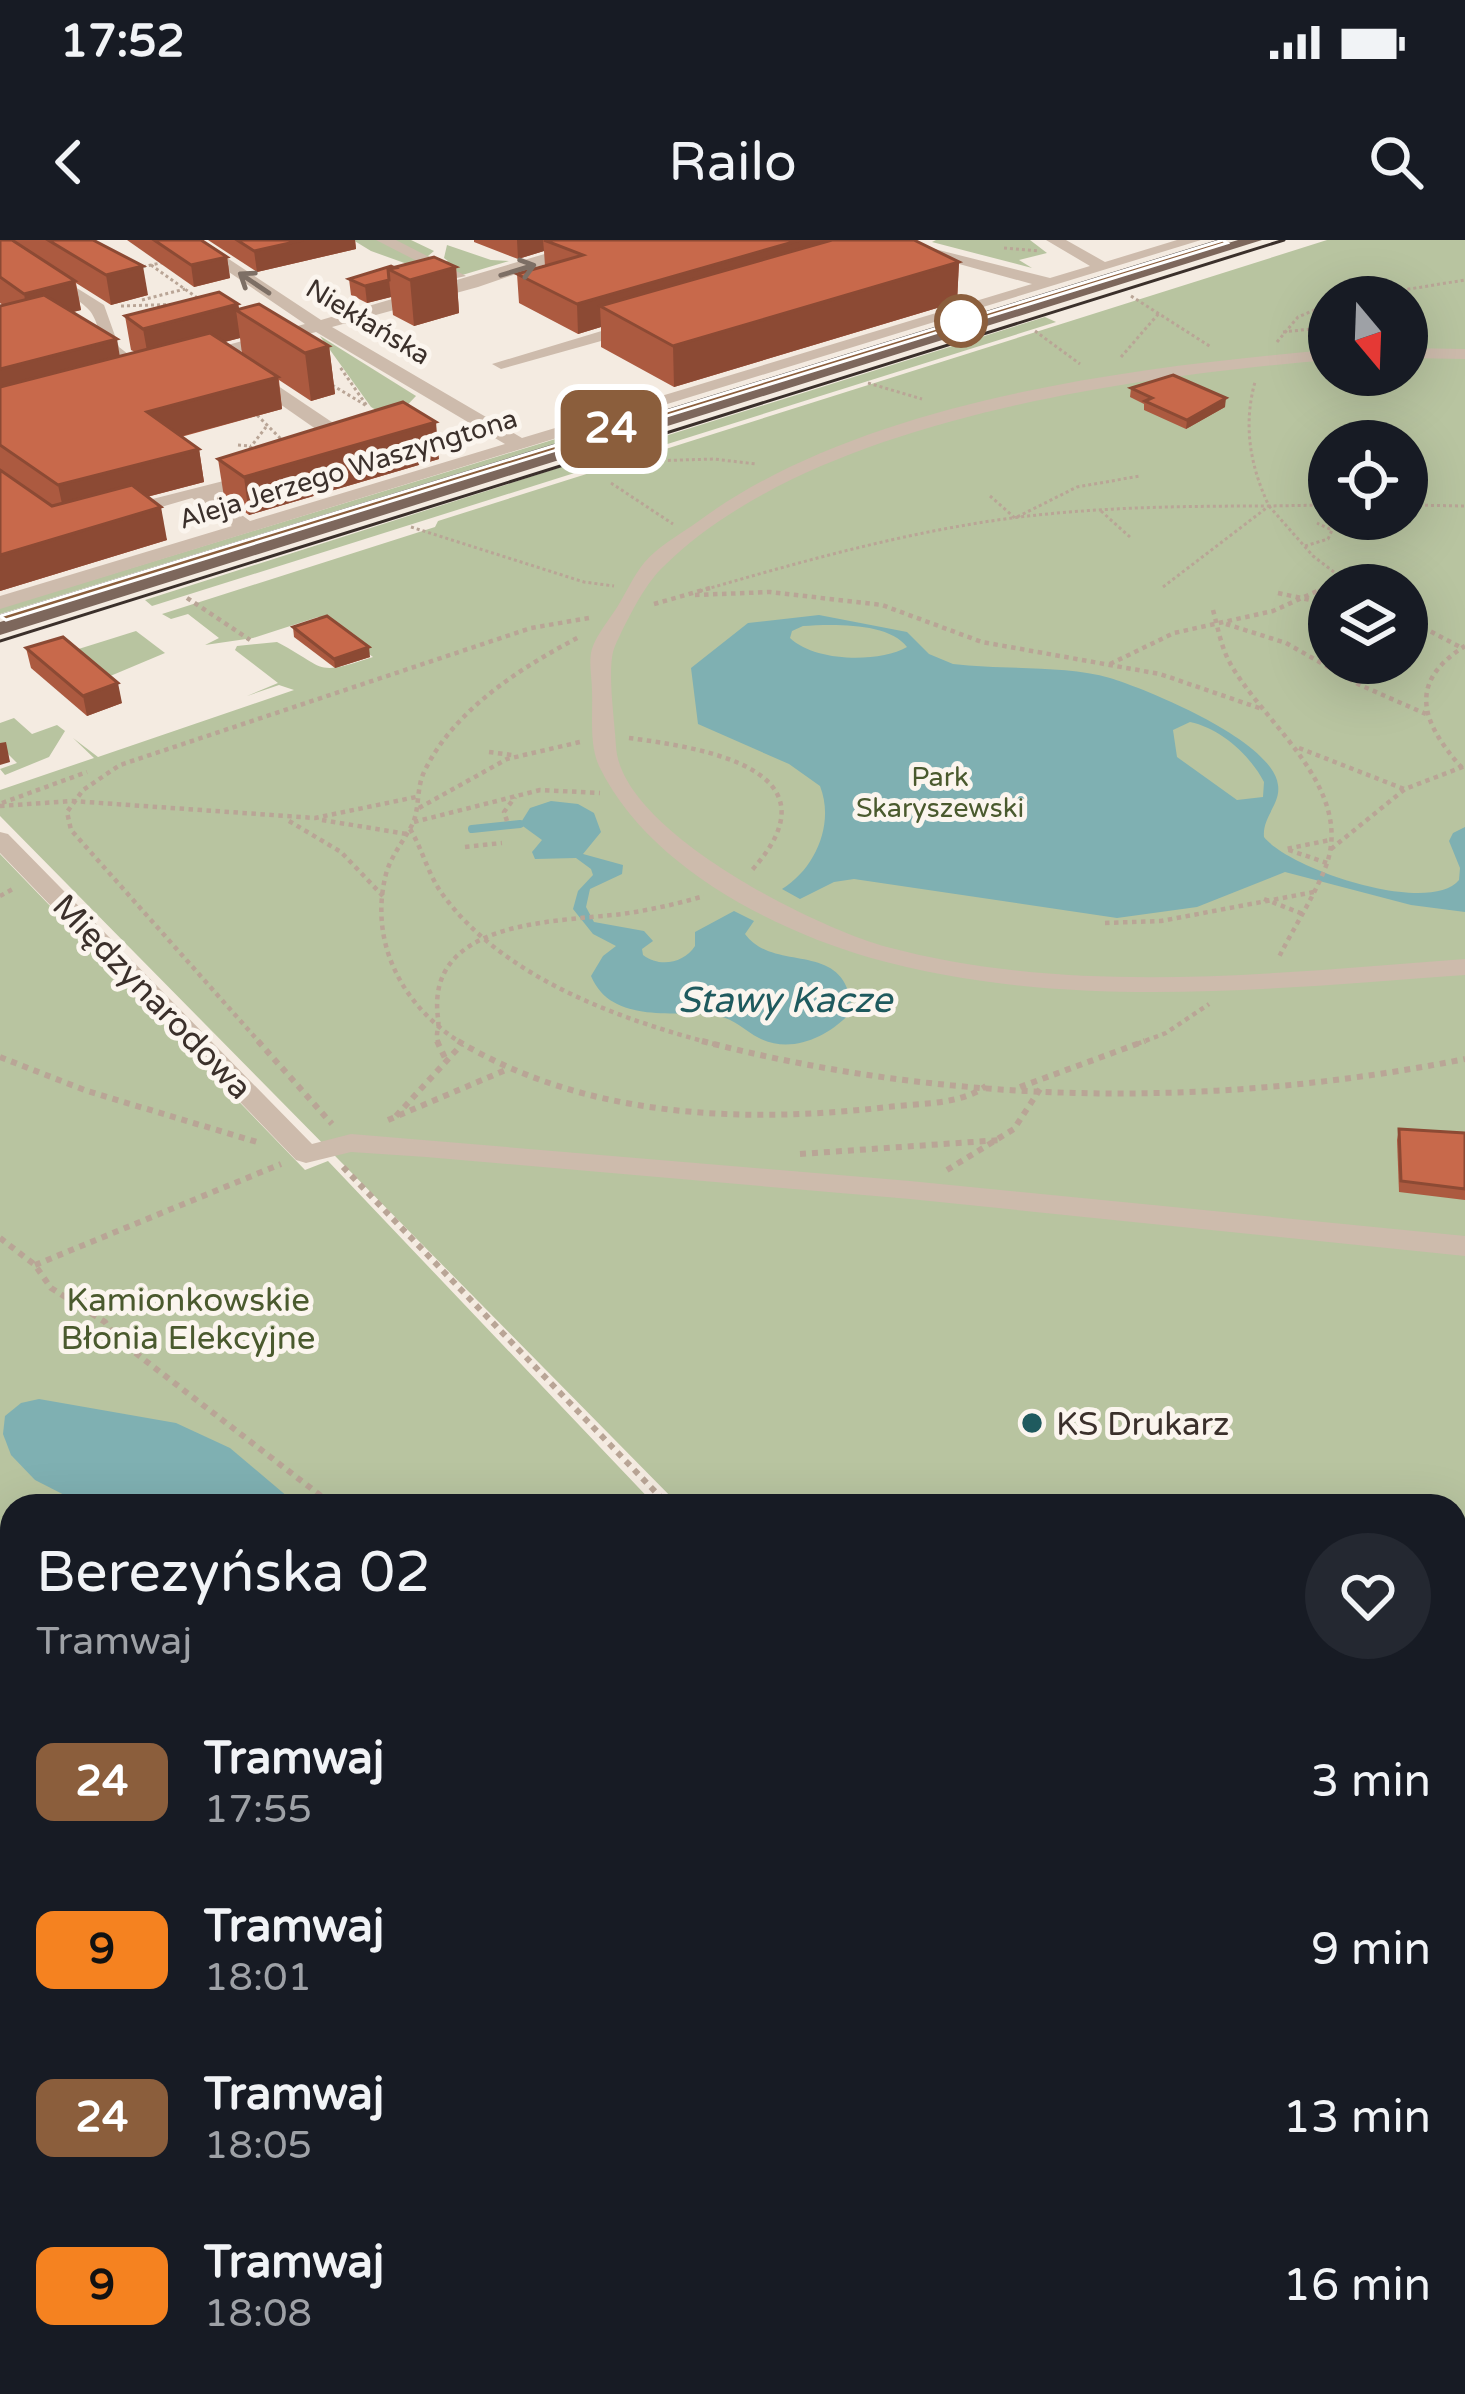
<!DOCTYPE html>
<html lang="pl">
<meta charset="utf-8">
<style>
:root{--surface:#171b24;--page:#242831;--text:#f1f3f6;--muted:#9ea1a6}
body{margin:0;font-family:"Varela Round",sans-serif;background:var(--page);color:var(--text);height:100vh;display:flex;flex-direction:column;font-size:45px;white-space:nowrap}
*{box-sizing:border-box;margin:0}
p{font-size:39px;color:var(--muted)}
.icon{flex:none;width:66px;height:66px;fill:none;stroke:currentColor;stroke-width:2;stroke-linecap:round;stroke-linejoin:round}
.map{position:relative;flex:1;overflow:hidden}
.panel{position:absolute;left:0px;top:1254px;width:1467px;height:900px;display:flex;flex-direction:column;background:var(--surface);border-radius:36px 36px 0 0;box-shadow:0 12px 48px #0002}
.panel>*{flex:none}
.badge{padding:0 24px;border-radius:18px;font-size:42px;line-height:78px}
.needle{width:78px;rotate:161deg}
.buttons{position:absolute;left:1308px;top:36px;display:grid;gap:24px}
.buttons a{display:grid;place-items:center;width:120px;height:120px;border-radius:50%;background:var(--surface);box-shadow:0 12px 48px #0002;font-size:60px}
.map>.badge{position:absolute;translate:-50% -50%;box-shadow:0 0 0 6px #fff}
.round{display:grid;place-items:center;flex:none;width:126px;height:126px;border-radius:63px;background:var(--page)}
.overview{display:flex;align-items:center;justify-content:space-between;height:204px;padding:0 36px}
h1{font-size:57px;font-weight:600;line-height:90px}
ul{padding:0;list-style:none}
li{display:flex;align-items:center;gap:36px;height:168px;padding:0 36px}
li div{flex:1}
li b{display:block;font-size:45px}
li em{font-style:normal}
li .badge{min-width:132px;font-weight:700;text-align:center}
.status{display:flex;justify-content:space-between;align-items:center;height:84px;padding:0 60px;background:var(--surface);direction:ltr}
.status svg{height:33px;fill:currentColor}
header{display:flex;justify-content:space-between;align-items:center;height:156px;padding:0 36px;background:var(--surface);font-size:54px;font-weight:600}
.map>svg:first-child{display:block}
.green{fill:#b8c4a0;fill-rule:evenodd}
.water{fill:#7fb0b2;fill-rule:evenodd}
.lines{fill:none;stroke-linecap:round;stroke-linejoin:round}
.stream{stroke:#7fb0b2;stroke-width:8}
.path-far3{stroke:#b9a596;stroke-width:3;stroke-dasharray:3 3;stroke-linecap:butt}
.path-far2{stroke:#b9a596;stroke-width:4.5;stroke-dasharray:4.5 4.5;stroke-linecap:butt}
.path-far1{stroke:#b9a596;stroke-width:6;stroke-dasharray:6 6;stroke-linecap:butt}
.path{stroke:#b9a596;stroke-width:8;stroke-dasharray:8 8;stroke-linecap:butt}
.minor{fill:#cdbbac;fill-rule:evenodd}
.major{fill:#7d675c;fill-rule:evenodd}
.tram{stroke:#3b302b;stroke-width:3}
.wall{fill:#ac5a40;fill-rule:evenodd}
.shaded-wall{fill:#8c4a34}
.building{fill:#c8694b;stroke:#8c4a34;stroke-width:3}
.oneway{stroke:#7d6f65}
.line{fill:#8b5e3c;stroke:#fff;stroke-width:3}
.stop-dot{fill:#fff;stroke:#8b5e3c;stroke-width:6}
.poi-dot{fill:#1f5a5e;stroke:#fbf5ee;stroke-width:4.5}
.labels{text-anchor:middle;stroke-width:10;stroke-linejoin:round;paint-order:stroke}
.far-street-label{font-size:27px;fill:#3b302b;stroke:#fbf5ee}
.far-park-label{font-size:27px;fill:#4a5a2e;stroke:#fbf5ee}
.street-label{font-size:33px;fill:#3b302b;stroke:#fbf5ee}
.park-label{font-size:33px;fill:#4a5a2e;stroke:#fbf5ee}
.poi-label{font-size:33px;fill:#3b302b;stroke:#fbf5ee;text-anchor:start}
.water-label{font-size:36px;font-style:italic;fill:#1f5a5e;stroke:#fbf5ee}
</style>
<div class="status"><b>17:52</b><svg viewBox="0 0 49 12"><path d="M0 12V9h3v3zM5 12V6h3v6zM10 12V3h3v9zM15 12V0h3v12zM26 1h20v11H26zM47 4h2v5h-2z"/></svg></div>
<header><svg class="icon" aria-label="back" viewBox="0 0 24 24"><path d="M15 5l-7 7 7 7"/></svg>Railo<svg class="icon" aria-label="search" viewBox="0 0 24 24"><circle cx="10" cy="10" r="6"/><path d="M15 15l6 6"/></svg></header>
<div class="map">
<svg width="1465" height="2154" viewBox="0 0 1465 2154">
<rect width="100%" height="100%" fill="#f4ebe1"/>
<g class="green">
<polygon points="353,0 411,0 434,11 428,16 442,23 448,21 444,18 447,5 491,20 509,21 449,39 371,11"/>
<polygon points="936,0 1030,0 1047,13 1019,20 1032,28 932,2"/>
<path d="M 1327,0 L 1465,0 L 1465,1524 L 1455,1528 L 1455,1266 L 680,1266 L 0,576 L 0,550 L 94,518 L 73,498 L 98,517 L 294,450 L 279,445 L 247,456 L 278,443 L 235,410 L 237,406 L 277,402 C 327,428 313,437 373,417 L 318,377 L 253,398 L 205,405 L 219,398 L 188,374 L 171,379 L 162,374 L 435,287 L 438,281 ZM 1329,57 L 1407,57 L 1407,135 L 1329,135 ZM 1329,201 L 1407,201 L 1407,279 L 1329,279 ZM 1329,345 L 1407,345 L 1407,423 L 1329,423 Z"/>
<polygon points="1045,77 1056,82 626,217 611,213"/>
<polygon points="320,96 416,156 393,180 371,167"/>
<polygon points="562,197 567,200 0,374 0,368"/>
<polygon points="596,216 603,224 152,366 145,360"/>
<polygon points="136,391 165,413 96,442 69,412"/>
<polygon points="14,478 32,494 57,485 65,491 49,517 5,535 0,529 17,523 0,506 0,483"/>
<polygon points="0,614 305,930 328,921 656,1266 12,1266 12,2081 0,2084"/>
<polygon points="301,2142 1255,2142 1213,2154 303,2154"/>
</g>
<g class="water">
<path d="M 819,375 L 907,392 L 929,414 L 953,424 C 1002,430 1065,425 1110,438 C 1149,450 1273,501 1278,545 C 1281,564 1262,577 1264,597 C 1289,629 1429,676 1459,640 L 1460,628 L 1449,601 L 1453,593 L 1465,587 L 1465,672 L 1411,665 L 1285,632 L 1197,667 L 1117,678 L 854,639 L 834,642 L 800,659 L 782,649 C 815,629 835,584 820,546 L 789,524 L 698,484 L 691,428 L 748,383 ZM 803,386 C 831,384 889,382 907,407 C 879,423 815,422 790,398 L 792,391 ZM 1190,482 C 1220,488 1250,515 1264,542 L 1263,557 L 1237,560 L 1177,517 L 1173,490 Z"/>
<path d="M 551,561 L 578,564 L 594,573 L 601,592 L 583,614 L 623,625 L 622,634 L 590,649 L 586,667 L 594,682 L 644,691 L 653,701 L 642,709 L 643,715 C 660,728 684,723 695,706 L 695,692 L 734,671 L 754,681 L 745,694 C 775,735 847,697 852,771 C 830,796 792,815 759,798 C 745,791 735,779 718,776 C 677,769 612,786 591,736 L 603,716 L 616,706 L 593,694 L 573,669 L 578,651 L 593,635 L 591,629 L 576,618 L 535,619 L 532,612 L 542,600 L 520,584 L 530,568 Z"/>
<polygon points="39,1159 176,1183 230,1208 288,1257 290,1266 86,1266 35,1240 11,1215 3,1194 5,1176 21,1163"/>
<polygon points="1465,1524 1465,1980 1455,1976 1455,1528"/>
<polygon points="12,1543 12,1681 0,1682 0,1552"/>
</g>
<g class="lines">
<polyline class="stream" points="472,589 520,584"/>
<g class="path-far3">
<polyline points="1004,8 1039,11"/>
<polyline points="151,25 203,62"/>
<polyline points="137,28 165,22"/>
<polyline points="1131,56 1211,107"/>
<polyline points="1360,57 1465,40"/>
<polyline points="142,60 185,49"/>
<polyline points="121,66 185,64"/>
<polyline points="1035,91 1080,124"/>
<polyline points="1283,92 1311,89"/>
<polyline points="1277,102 1298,77 1329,64"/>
<polyline points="1121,117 1160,72"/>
<polyline points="327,142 367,166 340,127"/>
<polyline points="868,143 922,159"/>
<polyline points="260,170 257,175 286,204"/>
<polyline points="434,195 462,198"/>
<polyline points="238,205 251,206"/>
<polyline points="246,213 266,187"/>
<polyline points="609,218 616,222 714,219 756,224"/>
<polyline points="611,243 673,284"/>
<polyline points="990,256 1015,278 1077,247 1140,236"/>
<polyline points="1407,265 1465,266"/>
<polyline points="1269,266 1313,316 1351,345"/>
<polyline points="1101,271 1130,297"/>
<polyline points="411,287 584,342 614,346"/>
<polyline points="1305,306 1328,299 1332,290 1317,283"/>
<polyline points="1163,347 1269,266 1329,265"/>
<path d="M 700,351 C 803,321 906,292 1012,278 C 1097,267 1184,266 1269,266 C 1250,226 1243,185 1255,142"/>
<polyline points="1318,351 1343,339"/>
</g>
<g class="path-far2">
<polyline points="1278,353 1329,364"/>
<polyline points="695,355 770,352 882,365 982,402 1160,434 1262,469"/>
<polyline points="187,358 250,400"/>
<polyline points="654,364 710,348"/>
<path d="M 1213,370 C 1218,388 1221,407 1230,423 C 1263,483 1355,547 1326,626 C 1314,657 1294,687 1279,717"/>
<polyline points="1407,379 1462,408"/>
<polyline points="1226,384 1286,403 1360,445 1426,474"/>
<polyline points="1110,424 1174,393 1273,371 1324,348"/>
<path d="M 629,498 C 705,508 842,530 752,630"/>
<polyline points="1299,508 1404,549"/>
<polyline points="489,512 512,515"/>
<path d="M 1462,528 C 1422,483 1406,443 1465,406"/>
<polyline points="2,563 87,532"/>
<polyline points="0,566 72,561 315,578 416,557"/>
<polyline points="419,568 507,519 580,502"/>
<polyline points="322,580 407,594"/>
<polyline points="289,581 341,612 383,656"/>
<polyline points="507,581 504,572 515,557"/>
<polyline points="414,582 540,550 600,553"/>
<path d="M 410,589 C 423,610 428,635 443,655 C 504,738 618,779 714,804"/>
<polyline points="465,607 502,603"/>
<polyline points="1331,609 1405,549 1465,526"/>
<polyline points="1327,623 1286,609 1330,600"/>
<polyline points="0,656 13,649"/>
<polyline points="1264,659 1303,674"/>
<polyline points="1105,683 1161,681 1314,652"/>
<polyline points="261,804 71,590 67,572 83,550 120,525 531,388 589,378"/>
<path d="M 439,804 C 434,792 440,791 438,778 C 425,680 554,682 622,674 C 650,670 677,664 704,656"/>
<path d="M 463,804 C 404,768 368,704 386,634 C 391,616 403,602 412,585 C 420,569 416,549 424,532 C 454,469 522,427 581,396"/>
<polyline points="1137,804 1166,793 1209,764"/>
</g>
<g class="path-far1">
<polyline points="258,801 332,884"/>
<polyline points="437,801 445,818"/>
<path d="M 458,801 C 586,878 743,884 888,867 C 921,863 960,865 986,846"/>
<path d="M 702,801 C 951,866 1214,869 1465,819"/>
<polyline points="0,817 87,851 257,902"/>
<polyline points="1020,847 1145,801"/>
<polyline points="396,876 462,804"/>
<polyline points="388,880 508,829"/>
<polyline points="800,914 1001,900"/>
<polyline points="343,927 669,1266"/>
<polyline points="947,930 1014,889 1040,849"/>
<polyline points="0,998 35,1025 51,1048 105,1082 116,1098 334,1266"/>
<polyline points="35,1025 281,924"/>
<polyline points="0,1293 12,1307"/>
</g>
<g class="path">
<polyline points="1455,1476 1465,1474"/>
<polyline points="1455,1509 1465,1504"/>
<polyline points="0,1711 12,1711"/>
<polyline points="0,1793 12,1791"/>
<polyline points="1455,2012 1465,2013"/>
<polyline points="325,2154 327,2142"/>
<polyline points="529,2154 539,2142"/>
</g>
<g class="minor">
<path d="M 0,0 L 104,65 L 119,107 L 133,118 L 133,126 C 97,128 105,90 90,71 C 77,55 20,25 0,12 Z"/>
<polygon points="182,0 200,0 321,80 592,0 616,0 478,47 332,87 522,198 1032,44 872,0 899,0 1050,38 1090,26 1046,0 1066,0 1105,22 1177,0 1201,0 0,369 0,356 232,286 192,258 120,279 110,273 113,269 267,230 267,238 214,255 250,281 505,204 316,92 191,123 191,115 305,84"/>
<polygon points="376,0 396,0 466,36 452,39"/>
<polygon points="638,80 644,81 644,89 501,129 492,124"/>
<polygon points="1407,108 1465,109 1465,119 1407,118"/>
<path d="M 1329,110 L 1329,120 C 1129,137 811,180 663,327 C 644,345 626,382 615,406 C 606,426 615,482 616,506 C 620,591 816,688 887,707 C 1075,757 1274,733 1465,719 L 1465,735 C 1268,749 1064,772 871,718 C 770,689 646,624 599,526 C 589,504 593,475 592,451 C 592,439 589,425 591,413 C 594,397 611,378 619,364 C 627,351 634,335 644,323 C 657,307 679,295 696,283 C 859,161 1130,127 1329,110 Z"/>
<polygon points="241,129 253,129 363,203 358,210 346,210 241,137"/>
<polygon points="0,592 8,594 312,904 351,894 910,941 1465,996 1465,1016 910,959 426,917 351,912 306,923 296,920 0,613"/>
<polygon points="1455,2085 1465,2089 1465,2141 1455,2137"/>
<polygon points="1270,2142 1352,2142 1347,2154 1265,2154"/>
</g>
<polygon class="major" points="1238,0 1262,0 0,395 0,382"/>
<g class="tram">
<polyline points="0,376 1222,0"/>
<polyline points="0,401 1284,0"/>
</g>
</g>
<g class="wall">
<path d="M 0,0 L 93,0 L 148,55 L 111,65 L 76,43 L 81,70 L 73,72 L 120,116 L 135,112 L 131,110 L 125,76 L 238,64 L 239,69 L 329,106 L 335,154 L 311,161 L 279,140 L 282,169 L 181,197 L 199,209 L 204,242 L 147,257 L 167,300 L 0,351 L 0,66 L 3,65 L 0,63 ZM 240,98 L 242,114 L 224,102 Z"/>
<polygon points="127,0 201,0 227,17 230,38 194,47"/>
<polygon points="208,0 355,0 356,9 257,32"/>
<polygon points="474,0 915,0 959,22 957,62 674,147 601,107 601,87 578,94 519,63 517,34 545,26 544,11 518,19 474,2"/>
<polygon points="456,27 459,73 414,86 393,75 391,57 367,63 351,55 349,39 395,28"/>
<polygon points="1131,148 1225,167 1186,189 1144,170 1144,164 1130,157"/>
<polygon points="218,219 439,219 249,275 224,257"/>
<polygon points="293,387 370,417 335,428 294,397"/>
<polygon points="26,408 122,463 87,476 31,428"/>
<polygon points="1399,889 1465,893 1465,960 1399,952 1397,900"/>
</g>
<g class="shaded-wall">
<polygon points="303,0 355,0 356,9 257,32 254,11"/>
<polygon points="517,0 577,0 543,0 544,11 518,19"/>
<polygon points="800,0 884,0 600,66 601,87 578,94 577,64"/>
<polygon points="227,17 230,38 194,47 191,25"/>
<polygon points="959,22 957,62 674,147 673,106"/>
<polygon points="143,26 148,55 111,65 106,35"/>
<polygon points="456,27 459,73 414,86 410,40"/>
<polygon points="389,40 391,57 367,63 365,46"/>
<polygon points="75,41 81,70 29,83 24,54"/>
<polygon points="238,64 240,72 236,70 240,98 149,122 143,89"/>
<polygon points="117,99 122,130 0,162 0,129"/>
<polygon points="329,106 335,154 311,161 305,113"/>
<polygon points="278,137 282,169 152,204 147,172"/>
<polygon points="1226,158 1225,167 1186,189 1187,180"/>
<polygon points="436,182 439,219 249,275 244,237"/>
<polygon points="199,209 204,242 65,278 58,245"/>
<polygon points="161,267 167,300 0,351 0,315"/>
<polygon points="369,407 370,417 335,428 334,419"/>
<polygon points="118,443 122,463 87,476 83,456"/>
<polygon points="6,502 10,522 0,525 0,503"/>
</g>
<g class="building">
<polygon points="0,0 12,0 75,41 24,54 0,37"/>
<polygon points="48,0 93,0 143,26 106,35"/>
<polygon points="154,0 201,0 227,17 191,25"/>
<polygon points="237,0 303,0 254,11"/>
<polygon points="544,0 800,0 577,64 517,34 583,15"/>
<polygon points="832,0 914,0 959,22 673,106 600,66"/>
<polygon points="434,17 456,27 410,40 388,29"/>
<polygon points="391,26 395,28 388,29 389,40 365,46 349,39"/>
<polygon points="219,52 238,64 143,89 125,76"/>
<polygon points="44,55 117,99 0,129 0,66"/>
<polygon points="259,64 329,106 305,113 236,70"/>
<polygon points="210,93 278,137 147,172 199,209 58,245 0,205 0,147"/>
<polygon points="1173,135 1226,158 1187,180 1145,161 1152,158 1131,148"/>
<polygon points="403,162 436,182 244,237 218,219"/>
<polygon points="0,230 52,266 132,245 161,267 0,315"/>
<polygon points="327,376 369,407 334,419 293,387"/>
<polygon points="63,397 118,443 83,456 26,408"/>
<polygon points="1399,889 1465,893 1465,949 1401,941"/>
<polygon points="90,2142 275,2142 276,2154 44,2154"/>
</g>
<defs><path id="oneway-shaft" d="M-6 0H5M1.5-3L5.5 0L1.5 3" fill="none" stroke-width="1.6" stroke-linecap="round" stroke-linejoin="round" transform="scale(3)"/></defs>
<g class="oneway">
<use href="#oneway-shaft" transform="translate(518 30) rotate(-17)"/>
<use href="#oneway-shaft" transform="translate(254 43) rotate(-146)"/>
</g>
<polygon class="line" points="1223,0 1227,3 6,380 0,376"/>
<circle class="stop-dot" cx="961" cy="81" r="24"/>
<circle class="poi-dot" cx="1032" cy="1183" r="12"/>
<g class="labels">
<g class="far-street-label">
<text transform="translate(368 82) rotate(31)" y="9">Niekłańska</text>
<text transform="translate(348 229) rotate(-17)" y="9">Aleja Jerzego Waszyngtona</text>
</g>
<g class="far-park-label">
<text x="940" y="546">Park<tspan x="940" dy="31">Skaryszewski</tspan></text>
</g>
<g class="street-label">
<text transform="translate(153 756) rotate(46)" y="12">Międzynarodowa</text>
</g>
<g class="park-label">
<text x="188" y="1071">Kamionkowskie<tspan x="188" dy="38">Błonia Elekcyjne</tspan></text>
</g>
<g class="poi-label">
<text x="1056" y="1195">KS Drukarz</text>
</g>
<g class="water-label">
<text x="785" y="772">Stawy Kacze</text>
</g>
</g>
</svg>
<div class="buttons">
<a><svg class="needle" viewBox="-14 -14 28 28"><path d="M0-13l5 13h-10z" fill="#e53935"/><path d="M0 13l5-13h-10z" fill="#9ea1a6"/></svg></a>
<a><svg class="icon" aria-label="locate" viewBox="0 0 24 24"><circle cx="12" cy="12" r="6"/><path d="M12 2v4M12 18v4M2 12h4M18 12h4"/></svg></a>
<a><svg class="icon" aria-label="layers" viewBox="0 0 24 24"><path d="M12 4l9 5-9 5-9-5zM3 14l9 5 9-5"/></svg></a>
</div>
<b class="badge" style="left:611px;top:189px;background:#8b5e3c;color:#fff">24</b>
<section class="panel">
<div class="overview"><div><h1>Berezyńska 02</h1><p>Tramwaj</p></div><a class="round"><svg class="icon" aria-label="heart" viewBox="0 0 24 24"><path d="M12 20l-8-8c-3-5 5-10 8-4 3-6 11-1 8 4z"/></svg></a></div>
<ul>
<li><span class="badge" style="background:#8b5e3c;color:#fff">24</span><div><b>Tramwaj</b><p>17:55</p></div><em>3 min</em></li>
<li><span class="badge" style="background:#f58220;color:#111">9</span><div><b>Tramwaj</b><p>18:01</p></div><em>9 min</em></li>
<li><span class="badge" style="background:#8b5e3c;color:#fff">24</span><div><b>Tramwaj</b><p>18:05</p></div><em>13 min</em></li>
<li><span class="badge" style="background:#f58220;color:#111">9</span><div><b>Tramwaj</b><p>18:08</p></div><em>16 min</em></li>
</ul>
</section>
</div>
